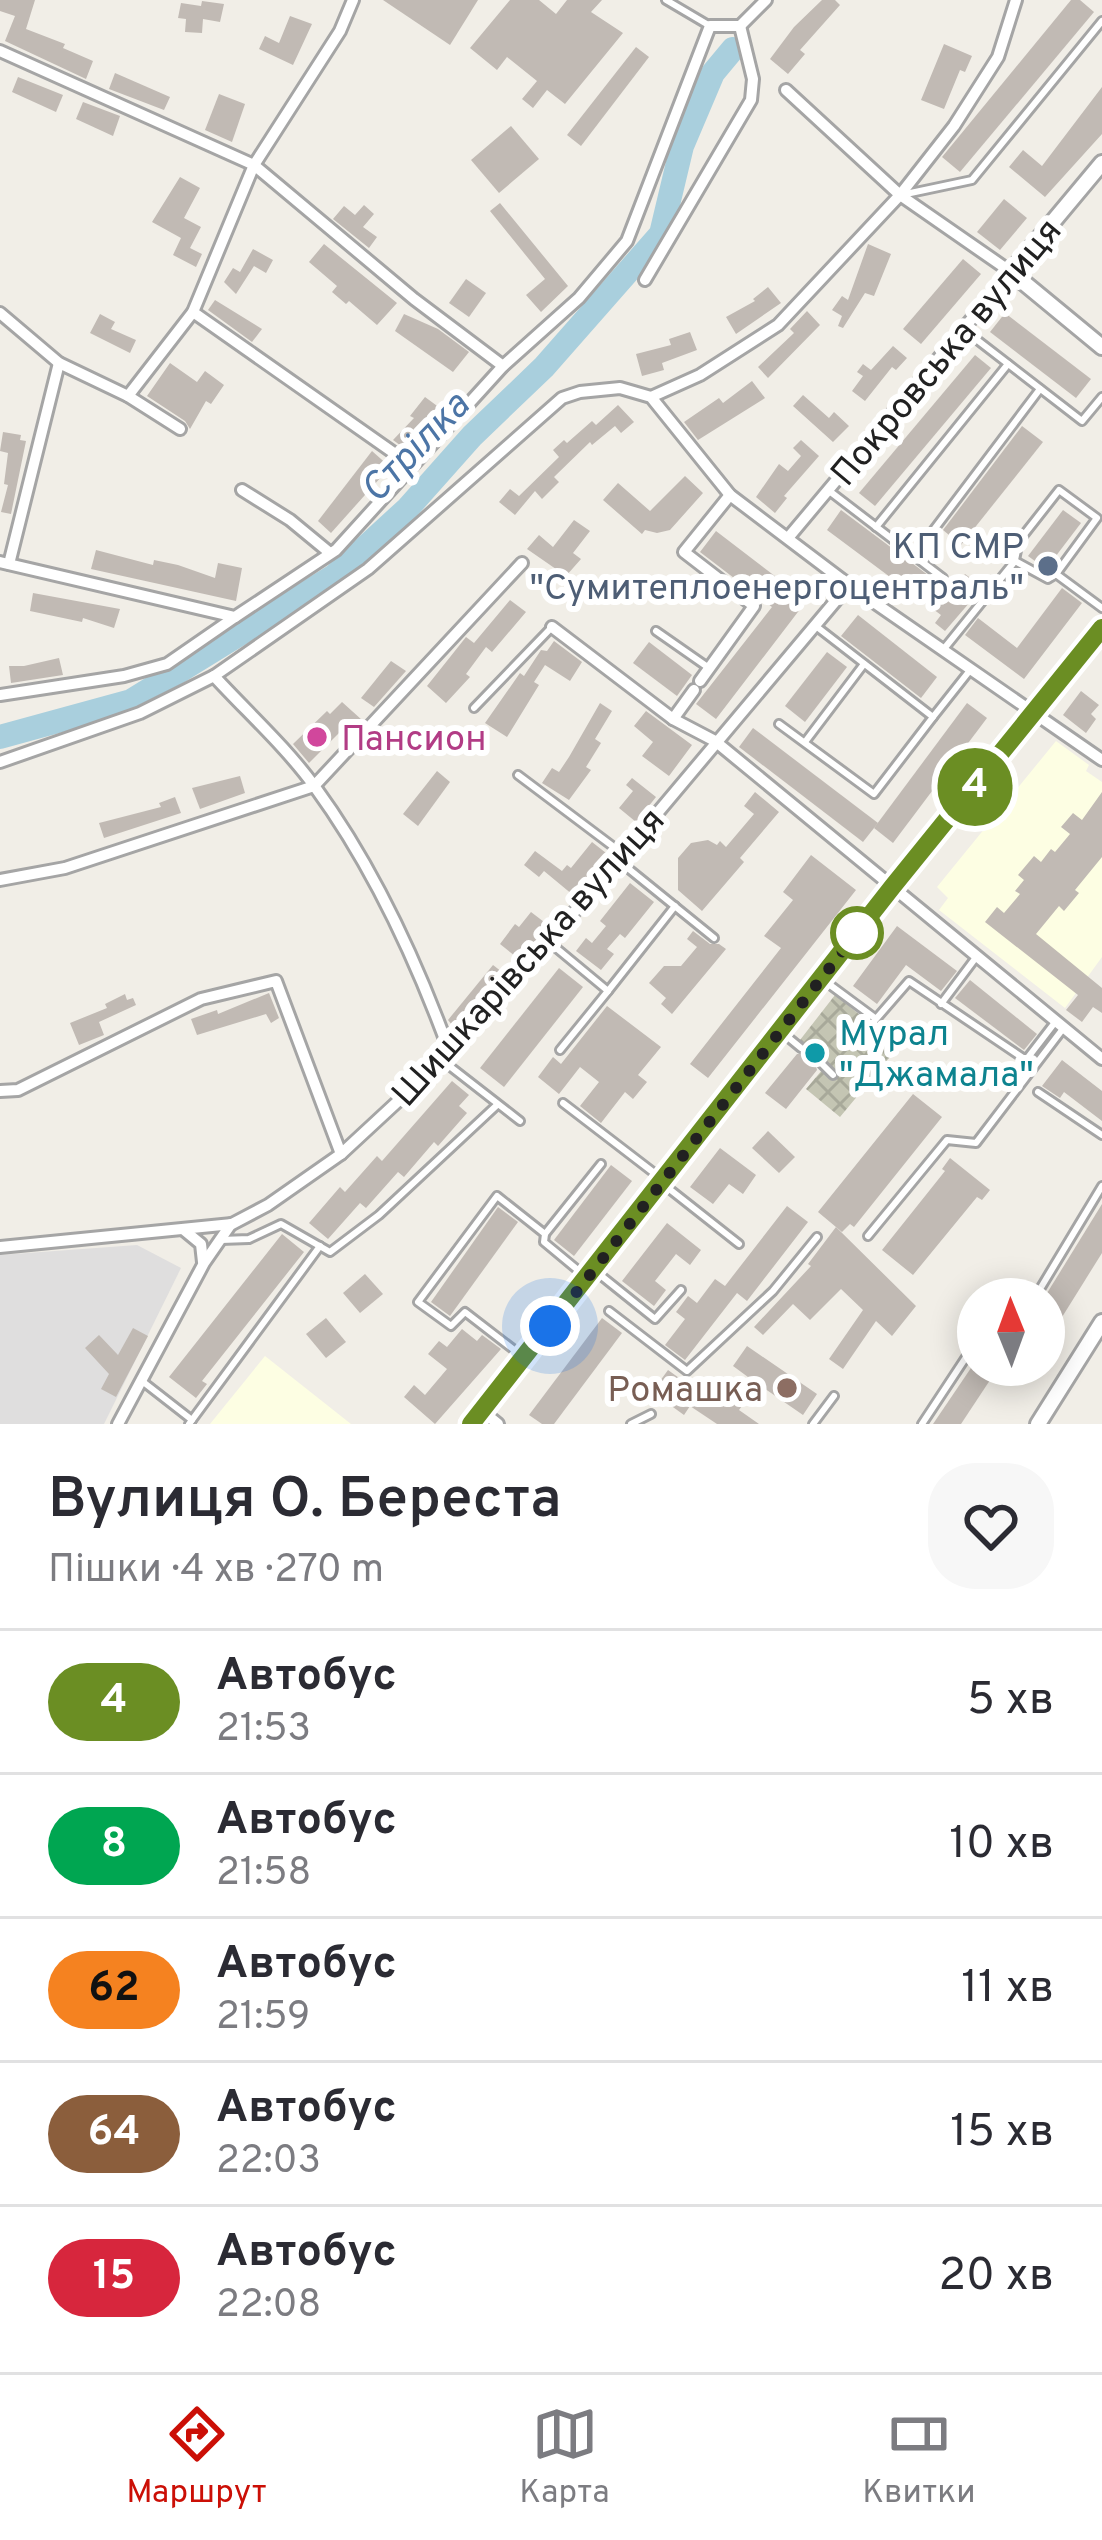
<!DOCTYPE html>
<html lang="uk">
<meta charset="utf-8">
<style>
:root{--surface:#fff;--page:#f7f7f7;--text:#2b2b33;--muted:#7c7c81;--line:#e1e1e2;--accent:#cb0f06}
body{margin:0;font-family:Overpass,sans-serif;background:var(--page);color:var(--text);height:100vh;display:flex;flex-direction:column;font-size:45px;white-space:nowrap}
*{box-sizing:border-box;margin:0}
p{font-size:39px;color:var(--muted)}
.icon{flex:none;width:66px;height:66px;fill:none;stroke:currentColor;stroke-width:2;stroke-linecap:round;stroke-linejoin:round}
.map{position:relative;height:1424px;overflow:hidden}
.drawer{display:flex;flex-direction:column;background:var(--surface);flex:1}
.drawer>*{flex:none}
.badge{padding:0 24px;border-radius:39px;font-size:42px;line-height:78px}
.needle{width:78px;rotate:359deg}
.fabs{position:absolute;left:957px;top:1278px;display:grid;gap:24px}
.fabs a{display:grid;place-items:center;width:108px;height:108px;border-radius:50%;background:var(--surface);box-shadow:0 6px 30px #0003;font-size:60px}
.you{position:absolute;width:60px;height:60px;margin:-30px;border:9px solid #fff;border-radius:50%;background:#1a73e8;box-shadow:0 0 0 18px #1a73e833}
.map>.badge{position:absolute;translate:-50% -50%;box-shadow:0 0 0 6px #fff}
.round{display:grid;place-items:center;flex:none;width:126px;height:126px;border-radius:48px;background:var(--page)}
.headline{display:flex;align-items:center;justify-content:space-between;height:204px;padding:0 48px}
h1{font-size:57px;font-weight:600;line-height:90px}
ul{padding:0;list-style:none}
li{display:flex;align-items:center;gap:36px;height:144px;padding:0 48px;border-top:3px solid var(--line)}
li div{flex:1}
li b{display:block;font-size:45px}
li em{font-style:normal}
li .badge{min-width:132px;font-weight:700;text-align:center}
.menu{display:flex;justify-content:space-around;align-items:center;height:168px;border-top:3px solid var(--line);background:var(--surface);font-size:33px;color:var(--muted)}
.menu a{display:grid;justify-items:center;gap:6px}
.menu .on{color:var(--accent)}
.map>svg:first-child{display:block}
.residential{fill:#dfdede}
.education{fill:#fdfee3}
.construction{fill:url(#construction-cross-hatch)}
.lines{fill:none;stroke-linecap:round;stroke-linejoin:round}
.river{stroke:#a9cfdd;stroke-width:24}
.building{fill:#c1bab4}
.service-casing{stroke:#a5a5a5;stroke-width:12}
.minor-casing{stroke:#a5a5a5;stroke-width:16}
.tertiary-casing{stroke:#a5a5a5;stroke-width:20}
.secondary-casing{stroke:#667708;stroke-width:21}
.service{stroke:#fff;stroke-width:6}
.minor{stroke:#fff;stroke-width:10}
.tertiary{stroke:#fff;stroke-width:14}
.secondary{stroke:#f2f8be;stroke-width:15}
.line-casing{stroke:#fff;stroke-width:27}
.line{stroke:#6b8e23;stroke-width:18}
.walk{stroke:#212121;stroke-width:12;stroke-dasharray:0 21.6}
.service-dot{fill:#5c6f8a;stroke:#fff;stroke-width:4.5}
.hotel-dot{fill:#d1479c;stroke:#fff;stroke-width:4.5}
.stop-dot{fill:#fff;stroke:#6b8e23;stroke-width:6}
.culture-dot{fill:#0f9aa8;stroke:#fff;stroke-width:4.5}
.education-dot{fill:#8d6e63;stroke:#fff;stroke-width:4.5}
.labels{text-anchor:middle;stroke-width:12;stroke-linejoin:round;paint-order:stroke}
.street-label{font-size:36px;fill:#212121;stroke:#fff}
.service-label{font-size:36px;fill:#4e5e75;stroke:#fff;text-anchor:end}
.hotel-label{font-size:36px;fill:#b23c85;stroke:#fff;text-anchor:start}
.culture-label{font-size:36px;fill:#0d838f;stroke:#fff;text-anchor:start}
.education-label{font-size:36px;fill:#785e54;stroke:#fff;text-anchor:end}
.water-label{font-size:39px;font-style:italic;fill:#4c75a6;stroke:#fff}
</style>
<div class="map">
<svg width="1102" height="1424" viewBox="0 0 1102 1424">
<defs>
<pattern id="construction-cross-hatch" width="8" height="8" patternUnits="userSpaceOnUse" patternTransform="scale(3)"><rect width="8" height="8" fill="#c4c5b3"/><path d="M0 0l8 8M0 8l8-8" fill="none" stroke="#a8a99a"/></pattern>
</defs>
<rect width="100%" height="100%" fill="#f1eee7"/>
<polygon class="residential" points="137,1245 181,1268 104,1424 0,1424 0,1255"/>
<g class="education">
<polygon points="1056,741 1089,765 1086,771 1102,782 1102,957 1065,1008 939,910 948,898 937,887"/>
<polygon points="265,1356 351,1424 210,1424"/>
</g>
<polygon class="construction" points="835,995 899,1046 840,1117 806,1089 828,1063 800,1040"/>
<g class="lines">
<polyline class="river" points="0,737 131,701 334,576 408,508 472,436 544,367 661,234 682,146 713,73 733,49"/>
</g>
<g class="building">
<polygon points="0,0 35,0 26,29 65,44 63,48 93,61 86,79 5,41 15,16 0,11"/>
<polygon points="383,0 478,0 450,45"/>
<polygon points="510,0 539,0 556,14 567,0 602,0 591,12 623,33 565,104 547,90 533,108 522,99 537,81 507,57 497,70 470,48"/>
<polygon points="822,0 835,0 840,5 800,50 805,54 788,74 770,59 794,27"/>
<polygon points="1071,0 1080,0 1094,12 960,172 942,157"/>
<polygon points="202,1 224,4 220,22 203,19 202,33 185,32 186,19 178,18 181,3 201,6"/>
<polygon points="290,16 312,24 293,65 259,49 265,36 279,43"/>
<polygon points="944,44 972,56 965,72 960,70 944,109 921,100"/>
<polygon points="636,47 649,57 581,146 567,135"/>
<polygon points="115,73 170,97 164,110 109,89"/>
<polygon points="18,77 63,95 56,112 12,92"/>
<polygon points="1102,87 1102,134 1045,197 1009,167 1023,150 1042,166"/>
<polygon points="219,94 245,104 232,142 205,130"/>
<polygon points="83,102 120,116 113,136 76,119"/>
<polygon points="511,126 539,159 499,193 471,160"/>
<polygon points="180,177 200,188 184,218 201,227 190,248 202,254 196,267 173,255 181,238 152,222"/>
<polygon points="1004,199 1027,218 1000,250 977,232"/>
<polygon points="500,203 568,286 541,312 526,295 545,279 490,211"/>
<polygon points="364,205 374,214 363,227 377,237 369,248 333,219 344,206 355,215"/>
<polygon points="324,244 397,303 377,325 349,301 346,304 332,292 337,286 309,262"/>
<polygon points="868,244 891,254 874,296 865,293 843,328 838,326 842,316 832,310 842,296 848,300"/>
<polygon points="253,249 273,260 266,273 254,266 236,294 224,282 233,268 240,272"/>
<polygon points="963,259 981,274 921,344 903,329"/>
<polygon points="466,279 486,293 469,317 449,303"/>
<polygon points="768,287 781,303 736,334 726,317 755,301 753,299"/>
<polygon points="215,300 262,329 252,342 208,310"/>
<polygon points="807,311 820,325 768,378 758,367 794,333 790,329"/>
<polygon points="1005,313 1091,379 1076,398 990,332"/>
<polygon points="100,314 115,322 111,329 136,340 130,353 90,333"/>
<polygon points="404,314 438,329 469,352 453,372 395,331"/>
<polygon points="690,332 697,350 662,363 664,370 642,376 636,354 671,345 669,339"/>
<polygon points="893,346 907,358 896,370 892,367 865,401 852,391 863,376 857,372 863,364 871,370"/>
<polygon points="975,355 991,368 875,506 859,493"/>
<polygon points="170,363 197,382 205,371 224,385 211,404 206,401 190,429 185,421 147,396"/>
<polygon points="752,381 765,398 698,440 684,422 719,398 723,403"/>
<polygon points="803,395 829,418 834,412 849,426 833,442 793,406"/>
<polygon points="425,397 444,411 408,451 393,440 414,418 410,416"/>
<polygon points="618,405 634,422 621,433 615,426 592,445 590,442 554,477 559,482 542,499 535,491 515,515 499,502 510,489 519,496 559,457 553,450 564,440 567,443 592,421 596,425"/>
<polygon points="1022,426 1043,442 961,545 943,530"/>
<polygon points="3,432 21,435 20,440 26,441 11,514 1,512 8,485 4,484 8,453 0,451"/>
<polygon points="801,440 819,456 784,496 787,498 775,513 756,497 779,464 788,471 801,456 793,448"/>
<polygon points="372,451 390,467 331,533 318,521"/>
<polygon points="685,476 703,493 670,530 657,533 645,530 642,534 603,500 618,483 650,511"/>
<polygon points="841,510 952,593 965,574 983,587 945,631 935,623 941,615 827,530"/>
<polygon points="1063,510 1081,523 1046,569 1028,556"/>
<polygon points="574,520 590,531 573,553 581,559 566,576 527,549 539,535 553,547"/>
<polygon points="716,531 788,586 785,590 804,604 716,719 696,704 772,607 700,552"/>
<polygon points="96,550 153,565 154,560 178,565 215,578 218,563 242,568 236,601 91,569"/>
<polygon points="1062,588 1082,603 1024,679 965,635 978,618 1017,648"/>
<polygon points="33,593 120,609 114,628 83,618 82,622 30,611"/>
<polygon points="510,600 526,612 492,652 486,647 466,674 470,677 446,703 427,686 466,637 474,643"/>
<polygon points="858,615 937,677 921,698 841,636"/>
<polygon points="554,641 582,662 570,681 545,665 534,682 539,685 507,737 485,723 520,673 524,676 541,650 547,651"/>
<polygon points="649,642 692,675 677,696 633,663"/>
<polygon points="827,652 847,667 805,722 785,706"/>
<polygon points="59,658 63,675 11,683 9,666 24,666"/>
<polygon points="391,661 406,671 374,707 361,698"/>
<polygon points="1081,691 1099,705 1091,714 1096,719 1086,733 1063,715"/>
<polygon points="342,702 362,720 354,729 348,724 309,763 293,744 327,711 330,714"/>
<polygon points="600,703 612,711 595,739 601,743 586,767 591,770 569,800 542,783 552,768 559,772 569,757"/>
<polygon points="967,703 987,718 893,843 874,828"/>
<polygon points="646,711 692,745 669,776 642,756 653,742 634,726"/>
<polygon points="753,728 878,823 863,842 739,747"/>
<polygon points="437,771 450,782 418,826 403,814"/>
<polygon points="240,776 245,793 200,809 192,788"/>
<polygon points="632,778 656,797 636,822 619,808 633,791 626,785"/>
<polygon points="755,792 779,812 740,858 744,862 702,911 678,890 678,858 691,843 708,840 717,845 720,841 726,847 754,814 744,806"/>
<polygon points="1102,792 1102,857 1075,890 1079,893 1064,911 1059,906 1036,934 1102,988 1102,1013 1093,1007 1082,1022 1066,1010 1078,995 985,922 997,907 1004,913 1020,894 1015,891 1024,880 1018,875 1034,856 1041,862 1051,849 1055,852 1070,834 1061,827 1073,813 1082,820"/>
<polygon points="175,797 181,813 104,838 99,823 161,807 159,803"/>
<polygon points="592,842 606,853 573,895 544,871 539,877 524,865 535,851 562,871 567,865 571,868"/>
<polygon points="811,855 856,890 708,1078 690,1064 781,948 764,936 793,900 783,892"/>
<polygon points="630,883 654,902 625,938 620,934 607,949 614,954 601,970 576,951 586,938 592,943 606,926 600,921"/>
<polygon points="531,912 548,925 520,960 500,944 515,924 519,927"/>
<polygon points="897,926 957,971 941,991 906,965 877,1004 853,986"/>
<polygon points="693,931 710,944 719,944 726,949 672,1014 661,1004 666,998 649,983 664,966 681,966 697,947 687,939"/>
<polygon points="493,965 506,975 457,1031 448,1020"/>
<polygon points="559,968 583,987 504,1087 480,1068"/>
<polygon points="970,980 1037,1034 1024,1050 955,998"/>
<polygon points="269,993 279,1018 271,1023 266,1014 197,1035 191,1019 217,1010 218,1014"/>
<polygon points="125,994 127,1000 133,998 136,1005 99,1022 104,1035 79,1045 70,1023 107,1008 105,1004"/>
<polygon points="607,1006 661,1047 638,1075 647,1082 633,1099 625,1092 601,1123 580,1106 599,1082 580,1067 559,1094 538,1077 553,1057 561,1064"/>
<polygon points="808,1048 820,1057 815,1063 817,1070 786,1109 765,1093 797,1054 805,1054"/>
<polygon points="1062,1060 1102,1091 1102,1121 1064,1092 1060,1098 1042,1086"/>
<polygon points="452,1081 469,1095 459,1106 467,1113 438,1146 434,1142 404,1177 398,1172 366,1208 360,1203 328,1239 309,1223 340,1187 345,1192 377,1156 382,1161"/>
<polygon points="913,1094 942,1117 854,1227 850,1224 842,1232 818,1212"/>
<polygon points="768,1131 795,1157 779,1173 752,1148"/>
<polygon points="720,1148 756,1175 743,1194 729,1184 713,1204 690,1187"/>
<polygon points="950,1158 990,1190 982,1200 977,1197 913,1275 882,1250 945,1171 942,1169"/>
<polygon points="611,1165 632,1181 574,1256 554,1240"/>
<polygon points="1102,1204 1102,1253 1044,1346 1044,1298"/>
<polygon points="787,1206 808,1222 747,1301 737,1293 685,1360 665,1345 685,1319 676,1312 688,1296 697,1303 715,1279 725,1286"/>
<polygon points="498,1207 518,1222 450,1316 431,1302"/>
<polygon points="667,1223 701,1250 690,1265 676,1254 655,1281 666,1290 654,1306 622,1281"/>
<polygon points="836,1227 916,1306 892,1336 876,1321 843,1369 829,1359 863,1310 841,1289 810,1320 793,1304 763,1335 754,1327 811,1266 808,1264"/>
<polygon points="282,1234 304,1252 202,1381 207,1384 196,1398 169,1377"/>
<polygon points="365,1274 383,1294 360,1313 343,1293"/>
<polygon points="326,1318 346,1342 326,1358 306,1334"/>
<polygon points="602,1318 622,1333 554,1424 542,1424 529,1415"/>
<polygon points="133,1328 148,1336 116,1397 101,1389 109,1374 85,1348 99,1335 118,1355"/>
<polygon points="462,1329 477,1341 482,1335 501,1349 435,1424 404,1397 414,1385 425,1395 447,1369 428,1354 439,1341 447,1347"/>
<polygon points="747,1346 817,1394 803,1415 758,1384 739,1410 759,1424 717,1424 690,1406 684,1415 652,1392 668,1370 707,1398 719,1381 737,1393 748,1377 733,1366"/>
<polygon points="973,1365 1000,1365 961,1424 933,1424"/>
</g>
<g class="lines">
<defs>
<g id="service">
<polyline points="666,0 710,26"/>
<polyline points="901,195 972,180 1102,21"/>
<polyline points="963,329 1082,421 1102,397"/>
<polyline points="828,490 943,578"/>
<polyline points="876,527 1008,364"/>
<polyline points="914,556 1040,389"/>
<polyline points="1015,560 1019,541 1059,490 1097,518 1056,574"/>
<polyline points="817,627 933,717 971,669"/>
<polyline points="656,631 709,668"/>
<polyline points="943,650 1015,561 1048,579 1056,574 1102,608"/>
<polyline points="474,708 552,627"/>
<polyline points="779,724 874,794 933,717"/>
<polyline points="805,742 864,664"/>
<polyline points="518,775 623,854"/>
<polyline points="619,861 714,938"/>
<polyline points="549,942 608,991 675,906"/>
<polyline points="822,979 876,1019 909,981 1026,1060 1056,1021"/>
<polyline points="941,1004 977,956"/>
<polyline points="784,1034 801,1048"/>
<polyline points="560,1050 608,991"/>
<polyline points="443,1061 520,1121"/>
<polyline points="822,1064 833,1075"/>
<polyline points="1038,1092 1102,1135"/>
<polyline points="563,1103 662,1179"/>
<polyline points="663,1184 739,1244"/>
<polyline points="545,1234 601,1164"/>
<polyline points="868,1236 947,1140 976,1143 1062,1030"/>
<polyline points="221,1240 249,1239 281,1224 330,1252 379,1215 497,1105"/>
<polyline points="594,1270 655,1319 681,1290"/>
<polyline points="1034,1299 1102,1186"/>
<polyline points="609,1311 687,1371 773,1291 817,1237"/>
<polyline points="522,1356 465,1312 451,1326 418,1302 497,1196 545,1234 544,1242 585,1276"/>
<polyline points="142,1381 192,1420 189,1424"/>
<polyline points="192,1420 320,1246"/>
<polyline points="631,1424 651,1414"/>
<polyline points="813,1424 834,1396"/>
<polyline points="922,1424 978,1339"/>
</g>
<g id="minor">
<polyline points="740,26 766,0"/>
<polyline points="0,51 254,165 414,299 503,366"/>
<polyline points="786,90 900,195 1011,272 788,538"/>
<polyline points="645,280 751,100 753,79 740,26"/>
<polyline points="193,312 411,465"/>
<polyline points="0,313 59,363 128,396 180,429"/>
<polyline points="128,396 193,312 254,165 340,31 353,0"/>
<polyline points="651,397 700,375 778,325 900,195 954,126 998,57 1016,0"/>
<polyline points="242,490 290,520 330,553"/>
<polyline points="0,562 235,617 336,550 503,366 579,298 627,241 710,26 740,26"/>
<polyline points="9,564 59,363"/>
<polyline points="552,627 673,719 715,741 1102,1059"/>
<path d="M 214,676 C 247,712 286,747 315,787 C 372,865 417,962 450,1053"/>
<polyline points="700,681 754,606 684,552 730,495"/>
<polyline points="0,695 124,676 167,664 235,617"/>
<polyline points="673,719 694,690"/>
<polyline points="0,762 140,713 214,676 368,569 562,398 580,392 620,388 651,397 730,495 849,585 1102,760"/>
<polyline points="0,880 65,868 314,786 522,563"/>
<polyline points="0,1091 18,1090 201,999 276,981 341,1154"/>
<polyline points="184,1230 201,1244 203,1262"/>
<polyline points="0,1247 232,1224 268,1205 341,1154 450,1053 549,942 849,585"/>
<polyline points="482,1411 498,1424"/>
<polyline points="118,1424 204,1263 231,1224"/>
</g>
<g id="tertiary">
<polyline points="1102,163 1011,272 1102,347"/>
<polyline points="1038,1424 1102,1322"/>
</g>
<polyline id="secondary" points="471,1424 893,886 1102,628"/>
</defs>
<use href="#service" class="service-casing"/>
<use href="#minor" class="minor-casing"/>
<use href="#tertiary" class="tertiary-casing"/>
<use href="#secondary" class="secondary-casing"/>
<use href="#service" class="service"/>
<use href="#minor" class="minor"/>
<use href="#tertiary" class="tertiary"/>
<use href="#secondary" class="secondary"/>
</g>
<g class="lines">
<defs>
<polyline id="line" points="471,1424 893,886 1102,628"/>
</defs>
<use href="#line" class="line-casing"/>
<use href="#line" class="line"/>
<polyline class="walk" points="550,1326 857,933"/>
</g>
<circle class="service-dot" cx="1048" cy="566" r="12"/>
<circle class="hotel-dot" cx="317" cy="737" r="12"/>
<circle class="stop-dot" cx="857" cy="933" r="24"/>
<circle class="culture-dot" cx="815" cy="1053" r="12"/>
<circle class="education-dot" cx="787" cy="1388" r="12"/>
<g class="labels">
<g class="street-label">
<text transform="translate(945 351) rotate(-50)" y="13">Покровська вулиця</text>
<text transform="translate(527 956) rotate(-48)" y="13">Шишкарівська вулиця</text>
</g>
<g class="service-label">
<text x="1024" y="558">КП СМР<tspan x="1024" dy="41">"Сумитеплоенергоцентраль"</tspan></text>
</g>
<g class="hotel-label">
<text x="341" y="750">Пансион</text>
</g>
<g class="culture-label">
<text x="839" y="1045">Мурал<tspan x="839" dy="41">"Джамала"</tspan></text>
</g>
<g class="education-label">
<text x="763" y="1401">Ромашка</text>
</g>
<g class="water-label">
<text transform="translate(414 446) rotate(-46)" y="14">Стрілка</text>
</g>
</g>
</svg>
<div class="fabs">
<a><svg class="needle" viewBox="-14 -14 28 28"><path d="M0-13l5 13h-10z" fill="#e53935"/><path d="M0 13l5-13h-10z" fill="#7c7c81"/></svg></a>
</div>
<div class="you" style="left:550px;top:1326px"></div>
<b class="badge" style="left:975px;top:787px;background:#6b8e23;color:#fff">4</b>
</div>
<section class="drawer">
<div class="headline"><div><h1>Вулиця О. Береста</h1><p>Пішки · 4 хв · 270 m</p></div><a class="round"><svg class="icon" aria-label="heart" viewBox="0 0 24 24"><path d="M12 20l-8-8c-3-5 5-10 8-4 3-6 11-1 8 4z"/></svg></a></div>
<ul>
<li><span class="badge" style="background:#6b8e23;color:#fff">4</span><div><b>Автобус</b><p>21:53</p></div><em>5 хв</em></li>
<li><span class="badge" style="background:#00a651;color:#fff">8</span><div><b>Автобус</b><p>21:58</p></div><em>10 хв</em></li>
<li><span class="badge" style="background:#f58220;color:#111">62</span><div><b>Автобус</b><p>21:59</p></div><em>11 хв</em></li>
<li><span class="badge" style="background:#8b5e3c;color:#fff">64</span><div><b>Автобус</b><p>22:03</p></div><em>15 хв</em></li>
<li><span class="badge" style="background:#d7263d;color:#fff">15</span><div><b>Автобус</b><p>22:08</p></div><em>20 хв</em></li>
</ul>
</section>
<nav class="menu">
<a class="on"><svg class="icon" aria-label="directions" viewBox="0 0 24 24"><path d="M12 3l9 9-9 9-9-9zM9 14v-3h6M13 9l2 2-2 2"/></svg>Маршрут</a>
<a><svg class="icon" aria-label="map" viewBox="0 0 24 24"><path d="M3 6l6-2 6 2 6-2v14l-6 2-6-2-6 2zM9 4v14M15 6v14"/></svg>Карта</a>
<a><svg class="icon" aria-label="tickets" viewBox="0 0 24 24"><path d="M3 7h18v10H3zM15 7v10"/></svg>Квитки</a>
</nav>
